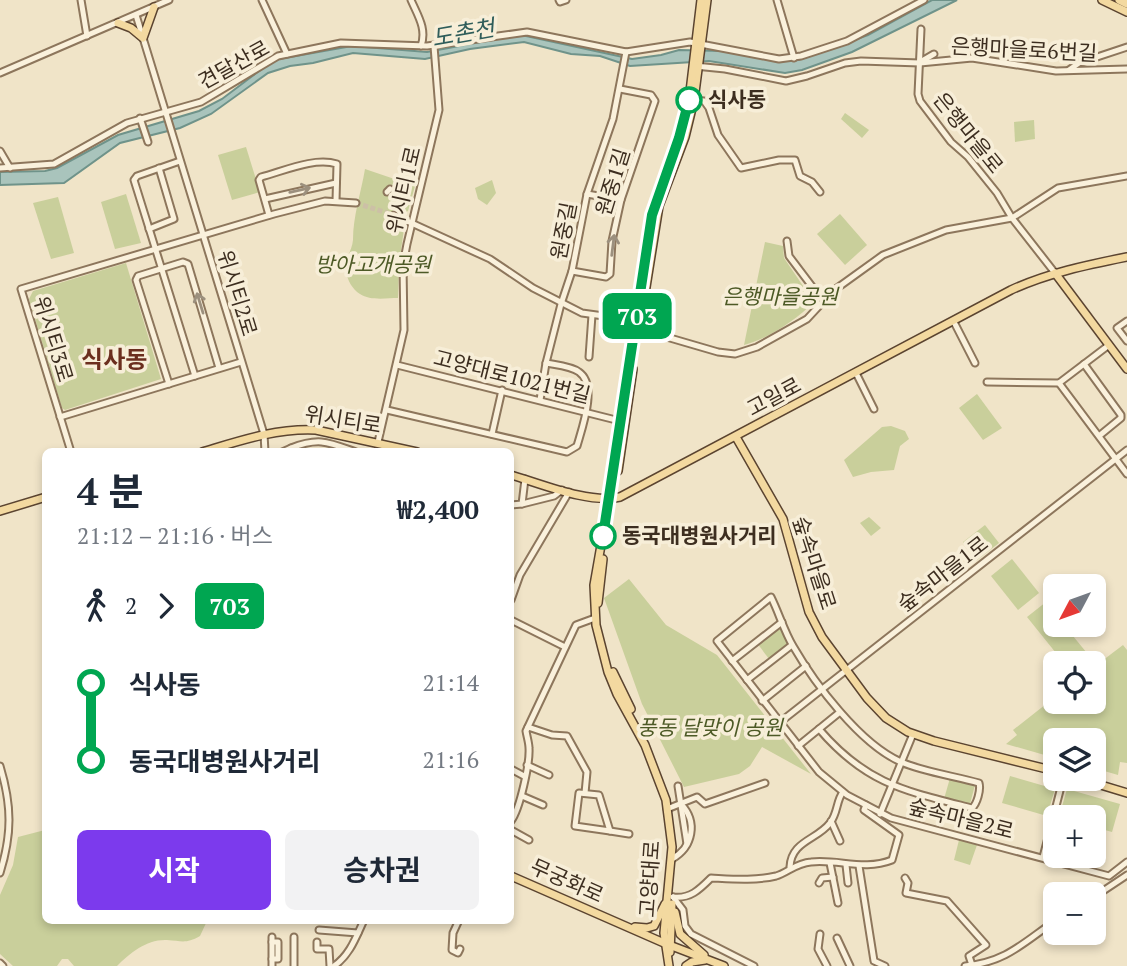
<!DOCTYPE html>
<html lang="ko">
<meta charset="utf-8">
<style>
:root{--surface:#fff;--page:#f2f2f3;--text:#1f2937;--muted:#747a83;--accent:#7c3aed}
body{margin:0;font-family:"PT Serif","Noto Sans KR",serif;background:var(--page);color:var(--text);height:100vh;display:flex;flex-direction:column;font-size:26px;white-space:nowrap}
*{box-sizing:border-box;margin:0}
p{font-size:23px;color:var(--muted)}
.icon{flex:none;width:38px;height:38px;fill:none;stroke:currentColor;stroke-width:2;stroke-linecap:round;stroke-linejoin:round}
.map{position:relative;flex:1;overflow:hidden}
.side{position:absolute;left:42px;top:448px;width:472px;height:476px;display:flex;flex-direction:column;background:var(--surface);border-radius:10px;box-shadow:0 4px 10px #0003}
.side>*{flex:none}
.badge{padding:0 14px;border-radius:10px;font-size:24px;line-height:46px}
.needle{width:46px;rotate:229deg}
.buttons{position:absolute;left:1043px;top:574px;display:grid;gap:14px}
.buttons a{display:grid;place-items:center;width:63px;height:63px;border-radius:10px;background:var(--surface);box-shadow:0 4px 10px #0003;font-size:35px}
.map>.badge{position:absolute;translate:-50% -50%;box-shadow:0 0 0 4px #fff}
.legs{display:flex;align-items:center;gap:10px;height:77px;padding:0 35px;font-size:23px}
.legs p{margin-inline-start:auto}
.summary{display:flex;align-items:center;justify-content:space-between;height:119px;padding:0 35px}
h1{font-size:38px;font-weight:700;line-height:52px}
.cta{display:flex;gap:14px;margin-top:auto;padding:14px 35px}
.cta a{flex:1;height:80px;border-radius:10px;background:var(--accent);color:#fff;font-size:28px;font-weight:700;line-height:80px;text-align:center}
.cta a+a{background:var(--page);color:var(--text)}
ul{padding:0 35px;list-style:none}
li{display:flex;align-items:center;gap:24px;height:77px;font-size:26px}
li i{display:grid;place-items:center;width:10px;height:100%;margin:0 9px;background:currentColor}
li i::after{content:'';width:18px;height:18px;margin:-9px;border:5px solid;border-radius:50%;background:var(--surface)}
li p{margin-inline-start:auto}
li:first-child i{background:linear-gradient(#0000 50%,currentColor 0)}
li:last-child i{background:linear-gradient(currentColor 50%,#0000 0)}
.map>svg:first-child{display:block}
.green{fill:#c9cf9b}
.water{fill:#a9c4bc;stroke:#6f938a;stroke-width:2}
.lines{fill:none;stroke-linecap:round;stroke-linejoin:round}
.minor-tunnel{stroke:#ccc0a6;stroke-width:5;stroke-dasharray:5 2.5;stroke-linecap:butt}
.minor-casing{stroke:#8d765c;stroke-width:9}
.major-casing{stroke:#5b4430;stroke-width:10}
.minor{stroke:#faf1dc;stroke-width:5}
.major{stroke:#f3d9a0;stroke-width:7}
.oneway{stroke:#9c907e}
.line-1-casing{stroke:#fff;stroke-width:16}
.line-1{stroke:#00a651;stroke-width:10}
.stop-1-dot{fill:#fff;stroke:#00a651;stroke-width:3.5}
.labels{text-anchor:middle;stroke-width:7;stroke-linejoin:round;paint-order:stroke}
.street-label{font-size:21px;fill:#3d2e20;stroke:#f7eed8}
.stop-label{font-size:21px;font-weight:bold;fill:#3d2e20;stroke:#f7eed8;text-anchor:start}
.park-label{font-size:21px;font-style:italic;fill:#4d5a26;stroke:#f7eed8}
.water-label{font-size:23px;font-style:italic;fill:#2f5d5a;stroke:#f7eed8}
.quarter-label{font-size:24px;font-weight:bold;fill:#6b2e1e;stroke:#f7eed8}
</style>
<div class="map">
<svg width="1127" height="966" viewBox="0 0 1127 966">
<rect width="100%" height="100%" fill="#f0e4c8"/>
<g class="green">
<polygon points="845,113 869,130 862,138 841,119"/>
<polygon points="1034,120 1035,139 1015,142 1014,122"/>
<polygon points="246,147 260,192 232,200 218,155"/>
<path d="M 365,169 L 415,186 L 408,211 L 404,213 L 394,208 L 391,218 L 402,225 L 404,229 L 399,264 L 398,298 C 387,298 370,301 360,294 C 353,290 347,280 346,271 C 344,260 352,251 353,240 C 353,216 361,193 365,169 Z"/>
<polygon points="492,180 496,193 487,205 478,199 475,188"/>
<polygon points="126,194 141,243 115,249 101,202"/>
<polygon points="58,197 74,253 51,259 33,203"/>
<polygon points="840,214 867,245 845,265 817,234"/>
<path d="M 765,242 L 783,246 L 784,258 L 814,302 C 796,320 768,339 744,345 Z"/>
<polygon points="126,263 161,379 65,410 62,408 29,299 33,291"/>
<polygon points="977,394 1002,428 983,440 959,408"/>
<polygon points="891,426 905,431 909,439 900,446 894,470 871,472 853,477 844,460 882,427"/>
<polygon points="869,517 881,528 871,536 860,523"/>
<polygon points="985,525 999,543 977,560 963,542"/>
<polygon points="1012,559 1039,593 1018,610 991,576"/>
<polygon points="629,579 666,625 717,655 811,774 762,747 750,766 739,774 684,787 642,704 604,598"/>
<polygon points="1046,602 1055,614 1055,625 1064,625 1091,658 1084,663 1064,663 1027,617"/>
<polygon points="780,625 788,644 769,659 757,643"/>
<polygon points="1123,645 1127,650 1127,763 1120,762 1118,775 1094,768 1094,740 1055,740 1055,758 1006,744 1017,735 1013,730 1055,697 1055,702 1094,702 1094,667"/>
<polygon points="1010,776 1055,789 1047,816 1002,803"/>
<polygon points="950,778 975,785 970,804 944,799"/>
<polygon points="1067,789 1120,804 1112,832 1094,827 1094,817 1059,817"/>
<path d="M 45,830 L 46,920 L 207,921 L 200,936 C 186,944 182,941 167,940 C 147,939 130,953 117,966 L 74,966 L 68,959 L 62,959 L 57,966 L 13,966 L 0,954 L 0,895 L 13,865 L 18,837 Z"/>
<polygon points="959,840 977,845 970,865 954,860"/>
</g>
<polygon class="water" points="932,0 957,0 852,52 802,70 785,73 709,61 630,66 600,56 571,54 524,42 470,49 425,59 353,53 313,63 290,66 268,73 211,114 180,128 120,143 64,183 0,185 0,172 45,171 57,168 118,135 199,111 222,99 267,65 279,59 352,46 427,52 513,36 526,36 632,59 661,55 679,50 722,51 776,61 798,60 868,35"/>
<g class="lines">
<polyline class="minor-tunnel" points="356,203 394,215"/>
<defs>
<g id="minor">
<polyline points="81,0 87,36"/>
<polyline points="262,0 287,54"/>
<path d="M 411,0 C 418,16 427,29 421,46"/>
<polyline points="559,0 560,2 566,0"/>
<polyline points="777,0 794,58"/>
<polyline points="136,15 264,434 265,452"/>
<polyline points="921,29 918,94 920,101 951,142 968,157 997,193 1012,218 1055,273"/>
<polyline points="922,61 934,54"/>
<polyline points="695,66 725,69 786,81 807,76 845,63 861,61 920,63 972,58 1056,71 1127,69"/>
<polyline points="1069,70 1079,63 1127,47"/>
<polyline points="0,73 169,0"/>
<polyline points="694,100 704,101 709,108 718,135 741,168 779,160 795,160 800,176 812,182 820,192"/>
<polyline points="140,118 148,142"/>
<polyline points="0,151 10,168"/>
<polyline points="180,161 137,176 134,180 195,376"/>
<polyline points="0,168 54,164 127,123 201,102 278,56 341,43 427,46 527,32 626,52 690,42 779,59 801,56 847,41 924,0"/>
<polyline points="387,192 390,189"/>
<polyline points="587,194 621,200"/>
<polyline points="265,199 336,183"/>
<path d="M 269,215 L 259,180 L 261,177 C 284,171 314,157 337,164 L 336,201"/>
<polyline points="394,215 490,259 533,288 582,313 611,317 646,331 718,352 735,354 757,347 807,319 833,291 883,255 946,230 1012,218 1058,188 1127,176"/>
<polyline points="149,229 174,219 159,168"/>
<polyline points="787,241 789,256 823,301"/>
<polyline points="572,271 606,277 610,274 612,241 621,200 655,101 651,95 620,89"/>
<polyline points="1127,321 1117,328 1127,341"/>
<polyline points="954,322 975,363"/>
<polyline points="589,357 592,315"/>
<polyline points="1084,364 1121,415 1121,418 1099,436"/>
<polyline points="397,365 620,421"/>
<polyline points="856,373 874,409"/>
<polyline points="987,382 1059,383 1109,345"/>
<polyline points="1059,383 1127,474"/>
<polyline points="169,384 136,280 138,276 183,262 188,264 219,368"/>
<polyline points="540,400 546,363 561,304 572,271 587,194 613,119 626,52"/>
<path d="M 387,410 L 567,452 L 577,446 C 582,428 598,385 579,372 C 571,366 556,365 546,363"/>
<polyline points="60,417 241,362"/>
<polyline points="492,434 502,390"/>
<polyline points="378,442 404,330 403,265 407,244 439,110 434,46"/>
<path d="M 291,448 C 319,437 328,442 356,452"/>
<polyline points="71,452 21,289 274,214 325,201 356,203"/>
<polyline points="282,452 291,448 292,452"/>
<polyline points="522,504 554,496 562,490"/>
<polyline points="511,505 522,504 525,479"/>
<polyline points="511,600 520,575 569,492"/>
<polyline points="511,620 565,647"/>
<polyline points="732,661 782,622"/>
<polyline points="747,680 792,645"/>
<polyline points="762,701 806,666"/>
<polyline points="779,723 1127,450"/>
<polyline points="528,727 552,735 567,736 587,772 585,793"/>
<path d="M 819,729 C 866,784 905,791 972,808 C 977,804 981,790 979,783 C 955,776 924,772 901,762 C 860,744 815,684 793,646 C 784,631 779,613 771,597 L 717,641 L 819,772 L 847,795 L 891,818 L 1109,876 L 1127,862"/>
<polyline points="798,746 840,712"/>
<polyline points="527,765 549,775"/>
<path d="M 0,766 C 12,806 12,834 0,873"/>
<polyline points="511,769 524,776"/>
<polyline points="678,786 687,844"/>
<polygon points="579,793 599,795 610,831 575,826"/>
<polyline points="522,796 543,805"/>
<polyline points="667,809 697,797 705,804 765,783"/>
<polyline points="880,814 913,734"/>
<path d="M 511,821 C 520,809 530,763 529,748 C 529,743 527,737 526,731 L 576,625 L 595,618"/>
<polyline points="831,821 840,841"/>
<polyline points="511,830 529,840"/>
<polyline points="610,831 629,834"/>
<polyline points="1043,857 1063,779"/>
<path d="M 672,859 C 693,847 698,822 681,804"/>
<polyline points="830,863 838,903"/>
<polyline points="846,865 848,883"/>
<polyline points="859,866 874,961 885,966"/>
<path d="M 790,867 C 791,841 817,840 830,823 C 838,813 836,801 843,792"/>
<polyline points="905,878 908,883 906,893 947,901 986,945 969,956 972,965"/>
<polyline points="819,883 822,878 833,877"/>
<path d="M 673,897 C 690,899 699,890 711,878 C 732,879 755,881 776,876 C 787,873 796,863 811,862 C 839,859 864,871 892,860 L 899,835 L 864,810 L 866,805"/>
<polyline points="673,897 683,910 685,926 691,934 754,966"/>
<polyline points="1094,897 1127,875"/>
<polyline points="459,920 453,933 452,950 458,953 460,949"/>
<polyline points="319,930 358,933"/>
<polyline points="820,934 818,949 827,966"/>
<polyline points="837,938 850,966"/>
<polyline points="317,942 317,949 329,949 330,966"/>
<polyline points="272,959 278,959 278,942 272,942"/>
<polyline points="0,963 3,966"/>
<polyline points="272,966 272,937"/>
<polyline points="294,966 294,937"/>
<path d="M 334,966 C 350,955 356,937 364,920"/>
<path d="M 965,966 C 1006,962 1023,943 1055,921"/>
</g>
<g id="major">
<polyline points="1102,0 1127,12"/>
<polyline points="1119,0 1127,4"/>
<polyline points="118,23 131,28 143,38 154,7"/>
<polyline points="1055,273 1127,369"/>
<polyline points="642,312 659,206 685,137 694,100 707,0"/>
<polyline points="736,437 783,519 809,612 822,637 867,698 886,718 908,732 934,741 1055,771"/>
<path d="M 202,452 C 239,441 276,428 316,430 L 417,452"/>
<polyline points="618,471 633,369"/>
<path d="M 511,475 C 542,484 589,504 620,497 L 1011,290 C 1048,273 1087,265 1127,257"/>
<polyline points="0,511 46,497"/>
<polyline points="598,603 603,559"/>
<polyline points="613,672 631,709"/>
<polyline points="1081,779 1127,793"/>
<polyline points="511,876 664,943 724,966"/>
<polyline points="675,912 680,934 704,955"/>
<polyline points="635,927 647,928 654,926 665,904"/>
<polyline points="670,952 672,904"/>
<polyline points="669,966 664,933 672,847 666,800 645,745 617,694 608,672 596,625 594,585 607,511 652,215 679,138 689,100 701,0"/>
<polyline points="686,966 692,962 705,960"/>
</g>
</defs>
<use href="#minor" class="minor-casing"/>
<use href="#major" class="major-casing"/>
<use href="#minor" class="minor"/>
<use href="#major" class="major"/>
</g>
<defs><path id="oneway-shaft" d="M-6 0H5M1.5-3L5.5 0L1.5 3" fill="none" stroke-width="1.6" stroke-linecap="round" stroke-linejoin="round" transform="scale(1.75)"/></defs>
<g class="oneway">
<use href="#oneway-shaft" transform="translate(300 190) rotate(-13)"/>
<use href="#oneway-shaft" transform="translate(613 245) rotate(-83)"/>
<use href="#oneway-shaft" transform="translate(200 303) rotate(-107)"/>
</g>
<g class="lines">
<defs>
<polyline id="line-1" points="603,536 652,215 679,138 689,100"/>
</defs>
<use href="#line-1" class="line-1-casing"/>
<use href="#line-1" class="line-1"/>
</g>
<g class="stop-1-dot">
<circle cx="689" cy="100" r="12"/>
<circle cx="603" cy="536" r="12"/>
</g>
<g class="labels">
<g class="street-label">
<text transform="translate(1024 50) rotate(3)" y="7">은행마을로6번길</text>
<text transform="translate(234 65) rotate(-29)" y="7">견달산로</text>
<text transform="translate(968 133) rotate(51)" y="7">은행마을로</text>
<text transform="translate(613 182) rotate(-73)" y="7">원중1길</text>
<text transform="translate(404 190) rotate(-77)" y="7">위시티1로</text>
<text transform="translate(564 231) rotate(-79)" y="7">원중길</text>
<text transform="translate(237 293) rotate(73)" y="7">위시티2로</text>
<text transform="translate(53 339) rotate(73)" y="7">위시티3로</text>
<text transform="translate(512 377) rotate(14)" y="7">고양대로1021번길</text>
<text transform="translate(774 397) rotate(-28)" y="7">고일로</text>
<text transform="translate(343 420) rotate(9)" y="7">위시티로</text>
<text transform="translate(814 563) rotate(72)" y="7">숲속마을로</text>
<text transform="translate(943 574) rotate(-38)" y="7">숲속마을1로</text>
<text transform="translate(961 819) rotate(14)" y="7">숲속마을2로</text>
<text transform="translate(650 879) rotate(-86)" y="7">고양대로</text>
<text transform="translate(567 881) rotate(24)" y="7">무궁화로</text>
</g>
<g class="stop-label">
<text x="708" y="107">식사동</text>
<text x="622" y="543">동국대병원사거리</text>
</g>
<g class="park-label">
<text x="373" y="272">방아고개공원</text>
<text x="780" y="304">은행마을공원</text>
<text x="710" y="735">풍동 달맞이 공원</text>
</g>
<g class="water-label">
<text transform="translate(463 33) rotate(-10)" y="8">도촌천</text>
</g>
<g class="quarter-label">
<text x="114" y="368">식사동</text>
</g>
</g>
</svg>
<div class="buttons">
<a><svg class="needle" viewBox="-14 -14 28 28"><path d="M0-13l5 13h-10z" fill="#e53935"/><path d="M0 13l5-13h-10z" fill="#747a83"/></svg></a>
<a><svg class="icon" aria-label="locate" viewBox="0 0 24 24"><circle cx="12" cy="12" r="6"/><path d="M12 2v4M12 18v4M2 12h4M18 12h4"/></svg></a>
<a><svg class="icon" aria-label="layers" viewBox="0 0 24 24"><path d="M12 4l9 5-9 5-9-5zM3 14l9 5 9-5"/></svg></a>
<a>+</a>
<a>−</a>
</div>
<b class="badge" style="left:637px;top:316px;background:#00a651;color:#fff">703</b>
<section class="side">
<div class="summary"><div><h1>4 분</h1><p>21:12 – 21:16 · 버스</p></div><b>₩2,400</b></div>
<div class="legs"><svg class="icon" aria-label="walk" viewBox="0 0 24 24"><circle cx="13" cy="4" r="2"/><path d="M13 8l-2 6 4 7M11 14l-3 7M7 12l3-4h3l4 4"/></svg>2<svg class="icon" aria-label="forward" viewBox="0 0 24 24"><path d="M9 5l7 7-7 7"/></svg><b class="badge" style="background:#00a651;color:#fff">703</b></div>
<ul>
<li><i style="color:#00a651"></i><b>식사동</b><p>21:14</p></li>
<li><i style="color:#00a651"></i><b>동국대병원사거리</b><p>21:16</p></li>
</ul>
<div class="cta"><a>시작</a><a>승차권</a></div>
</section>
</div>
